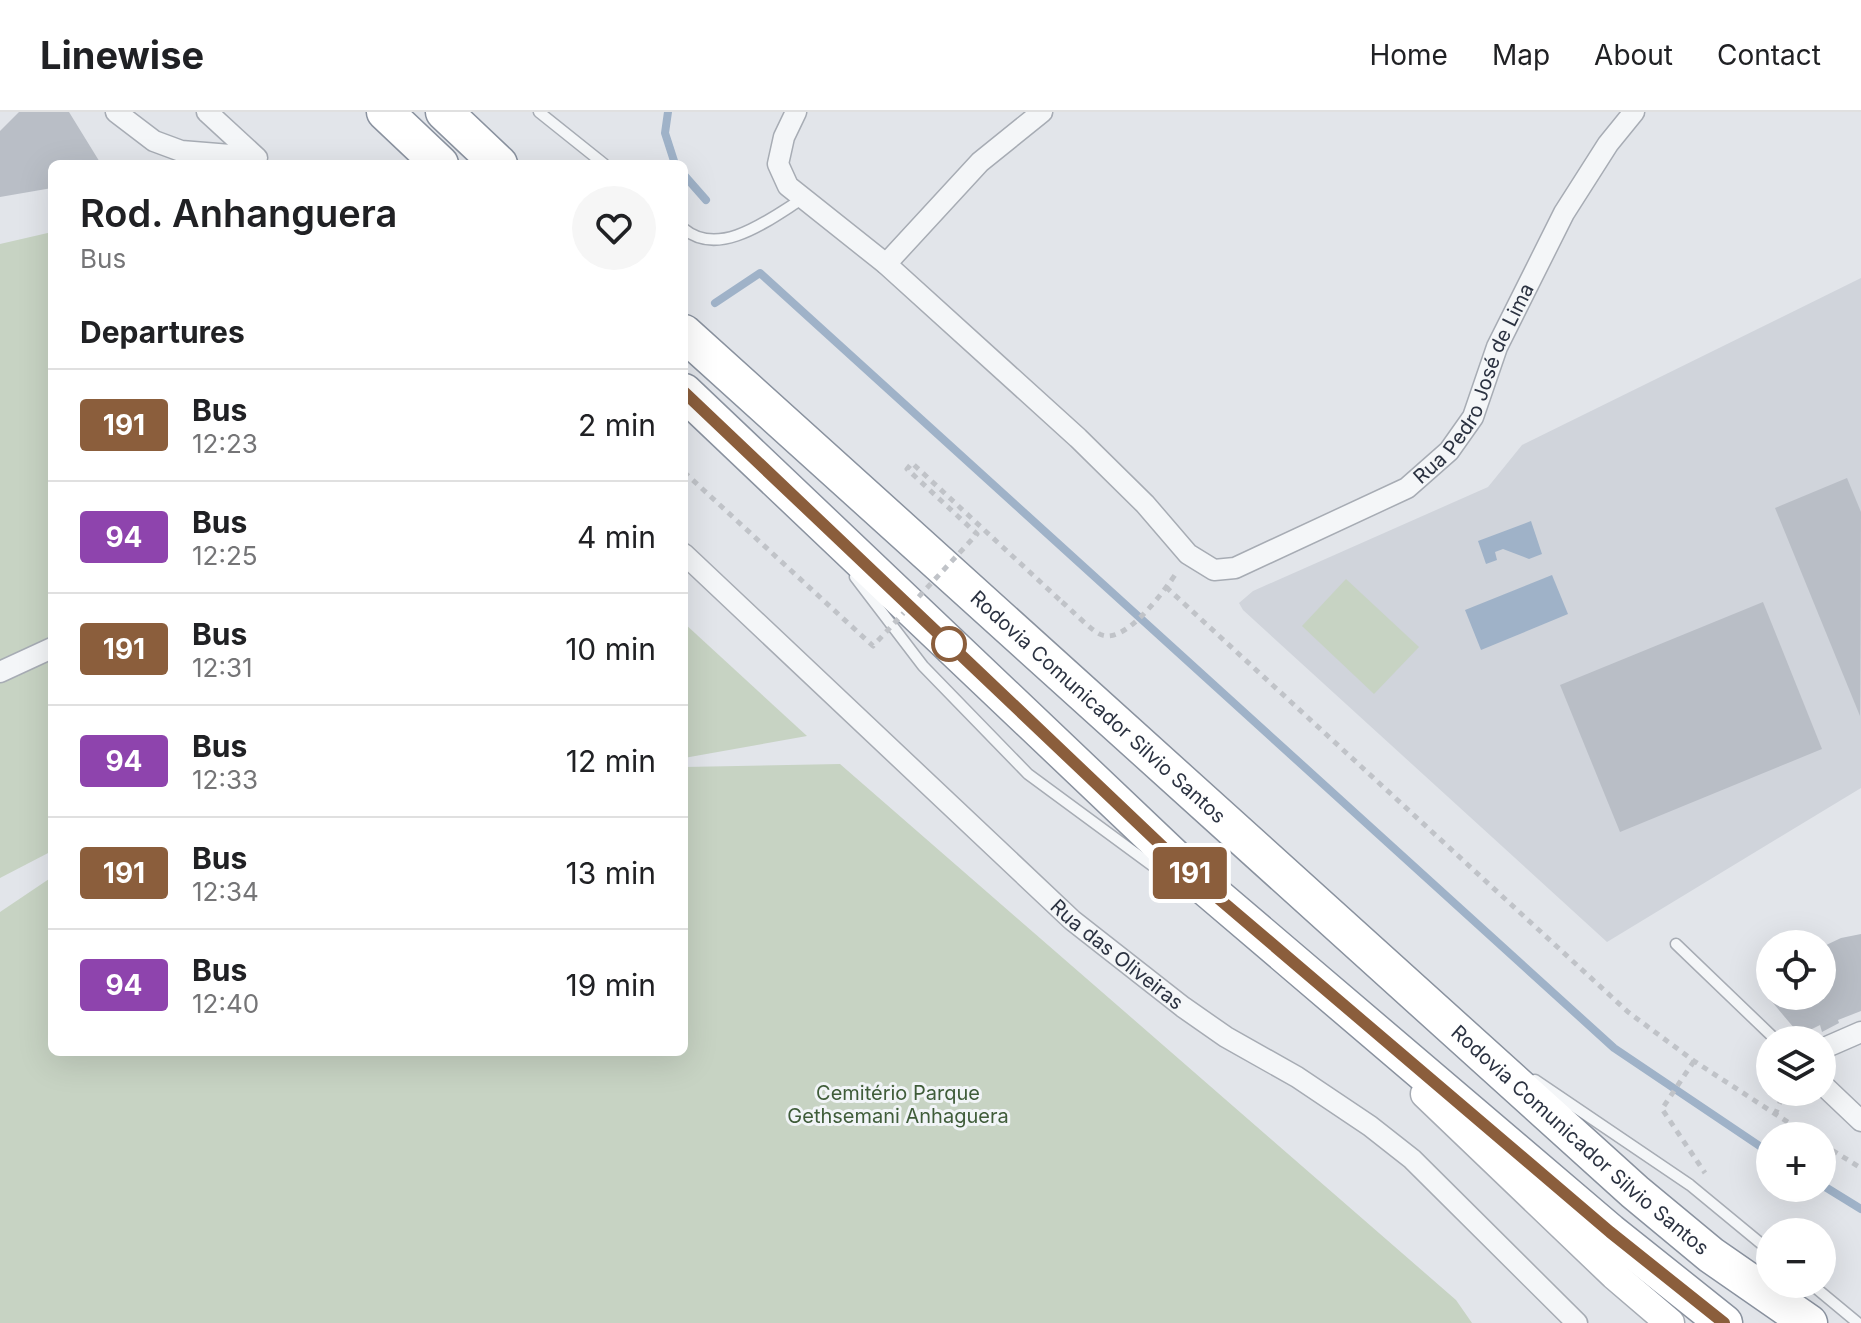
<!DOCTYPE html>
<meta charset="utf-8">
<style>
:root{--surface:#fff;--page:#f6f6f6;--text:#202124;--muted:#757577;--line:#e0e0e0}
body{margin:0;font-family:Inter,sans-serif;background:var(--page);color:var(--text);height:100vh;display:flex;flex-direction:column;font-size:30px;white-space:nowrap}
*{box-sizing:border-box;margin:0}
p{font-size:26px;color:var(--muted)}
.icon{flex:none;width:44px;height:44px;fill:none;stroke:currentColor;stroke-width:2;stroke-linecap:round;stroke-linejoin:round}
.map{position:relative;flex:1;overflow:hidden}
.panel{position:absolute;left:48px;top:48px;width:640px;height:896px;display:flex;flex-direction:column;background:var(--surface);border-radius:12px;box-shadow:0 8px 32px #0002}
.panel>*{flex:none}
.badge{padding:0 16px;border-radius:6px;font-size:28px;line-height:52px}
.controls{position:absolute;left:1756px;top:818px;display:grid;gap:16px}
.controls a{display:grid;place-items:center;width:80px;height:80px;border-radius:50%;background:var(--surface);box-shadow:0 8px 32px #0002;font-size:40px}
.map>.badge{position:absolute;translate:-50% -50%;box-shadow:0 0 0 4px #fff}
h2{padding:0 32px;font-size:30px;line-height:72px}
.round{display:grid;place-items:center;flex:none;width:84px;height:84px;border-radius:42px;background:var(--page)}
.headline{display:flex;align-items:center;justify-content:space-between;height:136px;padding:0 32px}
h1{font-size:38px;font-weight:600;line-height:60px}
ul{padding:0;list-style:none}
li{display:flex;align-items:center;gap:24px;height:112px;padding:0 32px;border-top:2px solid var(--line)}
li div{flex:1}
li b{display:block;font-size:30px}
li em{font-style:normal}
li .badge{min-width:88px;font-weight:700;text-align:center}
header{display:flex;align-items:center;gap:48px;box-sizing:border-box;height:112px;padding:0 40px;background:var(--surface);border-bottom:2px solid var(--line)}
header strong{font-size:38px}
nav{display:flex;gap:44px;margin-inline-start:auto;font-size:28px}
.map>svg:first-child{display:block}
.built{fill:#d0d4db}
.green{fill:#c7d3c3}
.water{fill:#9fb2c8}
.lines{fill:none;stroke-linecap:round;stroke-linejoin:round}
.stream{stroke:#9fb2c8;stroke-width:8}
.building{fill:#b9bec6}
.service-casing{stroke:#a7acb4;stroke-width:13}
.minor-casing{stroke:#a7acb4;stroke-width:23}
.secondary-casing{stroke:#a7acb4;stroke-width:31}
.motorway-casing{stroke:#8a929f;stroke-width:39}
.path{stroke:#c0c3c8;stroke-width:5;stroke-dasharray:6 6;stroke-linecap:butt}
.service{stroke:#f4f6f8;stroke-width:10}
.minor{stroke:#f4f6f8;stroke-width:20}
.secondary{stroke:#fff;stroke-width:28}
.motorway{stroke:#fff;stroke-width:36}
.path-bridge{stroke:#c0c3c8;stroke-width:5;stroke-dasharray:6 6;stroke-linecap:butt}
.line-casing{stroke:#fff;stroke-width:18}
.line{stroke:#8b5e3c;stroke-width:12}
.stop-dot{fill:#fff;stroke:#8b5e3c;stroke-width:4}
.labels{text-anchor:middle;stroke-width:6;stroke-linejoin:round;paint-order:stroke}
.street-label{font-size:20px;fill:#2b3241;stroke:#f1f4f7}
.park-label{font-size:20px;fill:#3f5c39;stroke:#f1f4f7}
</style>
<header>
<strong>Linewise</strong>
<nav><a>Home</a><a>Map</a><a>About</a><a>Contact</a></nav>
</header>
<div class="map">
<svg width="1861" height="1211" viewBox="0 0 1861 1211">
<rect width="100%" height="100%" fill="#e2e5ea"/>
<polygon class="built" points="1861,166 1861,676 1607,830 1243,498 1239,491 1253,479 1488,375 1522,333"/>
<g class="green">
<polygon points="52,120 52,739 0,766 0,132"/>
<polygon points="1346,467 1419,535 1374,582 1302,514"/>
<polygon points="684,511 807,624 684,646"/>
<polygon points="840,652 1456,1188 1472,1211 0,1211 0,800 52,765 52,940 684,940 684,655"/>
</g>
<g class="water">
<polygon points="1531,409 1542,442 1529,447 1503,437 1495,440 1497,448 1486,452 1478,429"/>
<polygon points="1552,463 1568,502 1481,538 1465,498"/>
</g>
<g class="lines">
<g class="stream">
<polyline points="668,0 665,21 675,52"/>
<polyline points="684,63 706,88"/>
<polyline points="715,191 760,161 1614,936 1770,1041"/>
<polyline points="1822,1073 1861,1097"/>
</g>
</g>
<g class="building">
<polygon points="19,0 69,0 101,52 52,52 52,76 0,85 0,19"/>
<polygon points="1847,366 1861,400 1860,604 1775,396"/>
<polygon points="1763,490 1822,637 1620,720 1560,573"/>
<polygon points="1861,822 1861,899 1838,908 1839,911 1822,920 1820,913 1800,923 1767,884 1822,884 1822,835 1841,826"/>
</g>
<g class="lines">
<defs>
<g id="service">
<polyline points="539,0 604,52"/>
<path d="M 684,117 C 720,147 771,106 802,87"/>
<polyline points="855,465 923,554 1028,662 1157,757 1173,763"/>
<polyline points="1676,832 1776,928"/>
<polyline points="1535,968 1690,1073 1770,1139"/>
<polyline points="1811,1172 1858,1211"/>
</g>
<g id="minor">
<polyline points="116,0 154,29 181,39 255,45"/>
<polyline points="207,0 257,46"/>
<path id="s1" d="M 796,0 L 784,25 L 778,52 L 788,74 L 886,152 L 1078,326 L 1145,392 L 1188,442 L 1214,458 L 1235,456 L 1407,376 L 1449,339 L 1473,305 L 1497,235 L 1564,101 L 1608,32 L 1634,0"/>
<polyline points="886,152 980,50 1042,0"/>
<path id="s2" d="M 684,442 L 1072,808 L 1183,895 L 1226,925 L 1297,965 L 1370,1014 L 1412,1047 L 1577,1211"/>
<polyline points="0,560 52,536"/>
<polyline points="1822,937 1861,920"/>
<polyline points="1822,972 1861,1009"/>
</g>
<polyline id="secondary" points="1425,982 1614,1163 1670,1211"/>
<g id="motorway">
<polyline points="385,0 440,52"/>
<polyline points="444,0 499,52"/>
<path id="s3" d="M 684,221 L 1635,1080 L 1711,1143 L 1809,1211"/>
<polyline points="684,280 1204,774 1610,1120 1724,1211"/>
</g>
</defs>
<use href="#service" class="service-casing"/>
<use href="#minor" class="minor-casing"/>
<use href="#secondary" class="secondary-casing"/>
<use href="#motorway" class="motorway-casing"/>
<g class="path">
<polyline points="1166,475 1628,900 1694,949 1809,1024"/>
<path d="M 1062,490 C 1072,498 1091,519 1102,523 C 1126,532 1165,478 1177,460"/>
<polyline points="1694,949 1662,997 1705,1061"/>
<polyline points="1775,1003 1784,980"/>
<polyline points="1822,1032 1861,1056"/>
</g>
<use href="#service" class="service"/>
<use href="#minor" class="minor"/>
<use href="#secondary" class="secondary"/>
<use href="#motorway" class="motorway"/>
<polyline class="path-bridge" points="684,360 873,534 977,422 907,357 912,351 1062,490"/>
</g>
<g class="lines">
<defs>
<polyline id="line" points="684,280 1204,774 1610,1120 1724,1211"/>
</defs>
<use href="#line" class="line-casing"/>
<use href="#line" class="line"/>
</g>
<circle class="stop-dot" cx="949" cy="532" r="16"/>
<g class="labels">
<g class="street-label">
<text dy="7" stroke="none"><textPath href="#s1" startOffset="992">Rua Pedro José de Lima</textPath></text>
<text dy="7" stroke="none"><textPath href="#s3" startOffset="558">Rodovia Comunicador Silvio Santos</textPath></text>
<text dy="7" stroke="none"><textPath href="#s2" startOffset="590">Rua das Oliveiras</textPath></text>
<text dy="7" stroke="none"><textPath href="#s3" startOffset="1206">Rodovia Comunicador Silvio Santos</textPath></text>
</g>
<g class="park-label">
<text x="898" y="988">Cemitério Parque<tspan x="898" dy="23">Gethsemani Anhaguera</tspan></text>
</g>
</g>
</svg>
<div class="controls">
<a><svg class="icon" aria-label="locate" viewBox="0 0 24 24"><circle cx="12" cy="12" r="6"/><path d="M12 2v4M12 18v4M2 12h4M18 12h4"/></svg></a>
<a><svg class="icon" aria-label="layers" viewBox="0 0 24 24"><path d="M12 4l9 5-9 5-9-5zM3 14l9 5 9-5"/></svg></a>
<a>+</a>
<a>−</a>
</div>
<b class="badge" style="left:1190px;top:761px;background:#8b5e3c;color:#fff">191</b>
<section class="panel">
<div class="headline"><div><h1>Rod. Anhanguera</h1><p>Bus</p></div><a class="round"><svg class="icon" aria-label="heart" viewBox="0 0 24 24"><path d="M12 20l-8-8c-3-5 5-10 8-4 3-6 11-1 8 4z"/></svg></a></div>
<h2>Departures</h2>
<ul>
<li><span class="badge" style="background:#8b5e3c;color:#fff">191</span><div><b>Bus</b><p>12:23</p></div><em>2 min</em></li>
<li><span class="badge" style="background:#8e44ad;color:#fff">94</span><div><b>Bus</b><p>12:25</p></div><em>4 min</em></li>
<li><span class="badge" style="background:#8b5e3c;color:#fff">191</span><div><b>Bus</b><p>12:31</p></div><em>10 min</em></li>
<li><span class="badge" style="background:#8e44ad;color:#fff">94</span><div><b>Bus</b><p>12:33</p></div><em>12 min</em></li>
<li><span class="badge" style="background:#8b5e3c;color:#fff">191</span><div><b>Bus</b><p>12:34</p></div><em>13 min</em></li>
<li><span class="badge" style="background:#8e44ad;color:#fff">94</span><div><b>Bus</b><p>12:40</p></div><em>19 min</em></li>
</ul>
</section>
</div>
